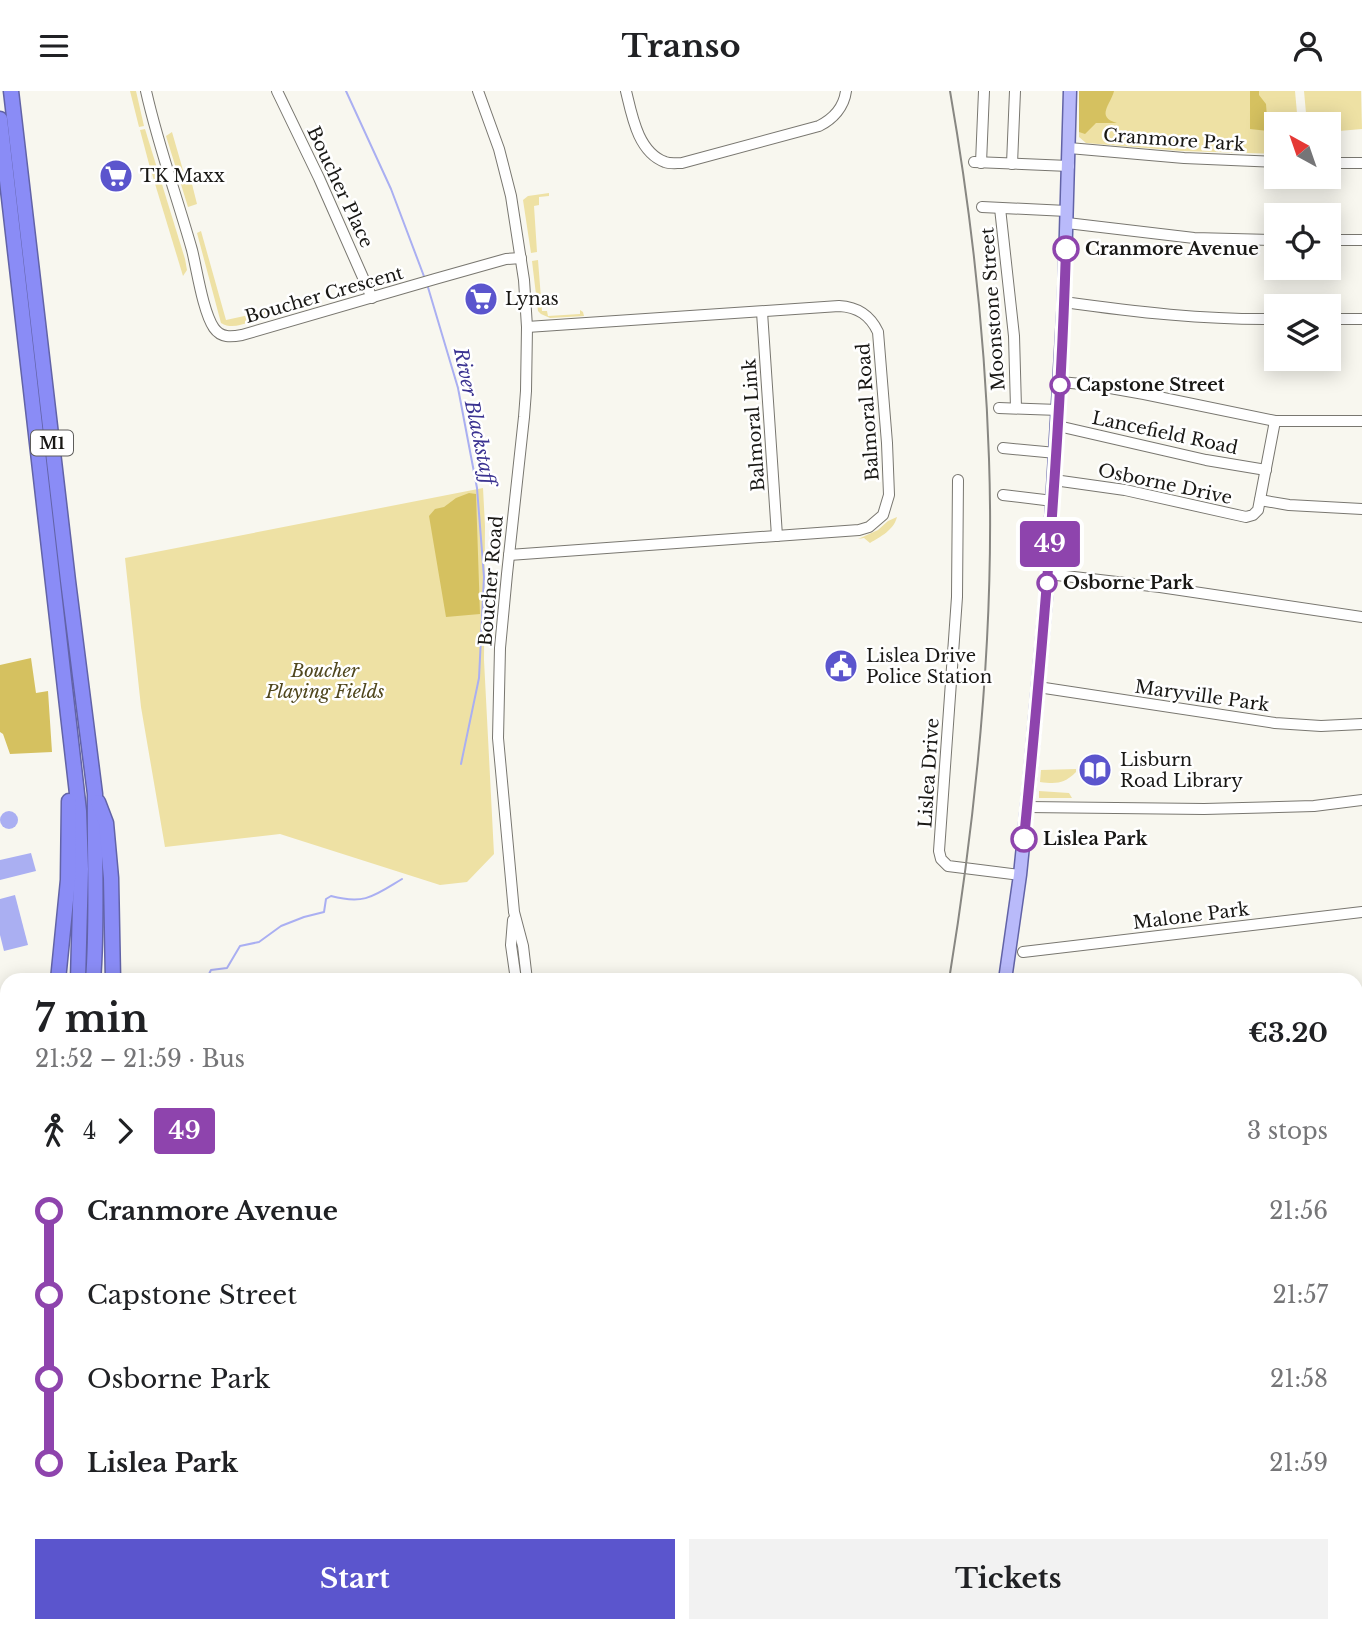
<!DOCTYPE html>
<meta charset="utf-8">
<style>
:root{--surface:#fff;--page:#f2f2f2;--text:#202124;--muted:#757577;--accent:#5b55cd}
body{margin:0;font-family:"Libre Baskerville",serif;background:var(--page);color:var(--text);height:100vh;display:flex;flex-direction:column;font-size:26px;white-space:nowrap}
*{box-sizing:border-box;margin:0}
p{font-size:23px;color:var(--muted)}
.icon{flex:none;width:38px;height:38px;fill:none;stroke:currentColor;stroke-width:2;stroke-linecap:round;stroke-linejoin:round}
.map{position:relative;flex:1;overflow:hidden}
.drawer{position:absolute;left:0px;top:882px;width:1363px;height:660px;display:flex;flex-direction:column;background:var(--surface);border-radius:21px 21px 0 0;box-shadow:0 4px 18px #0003}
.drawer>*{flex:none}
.badge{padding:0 14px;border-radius:5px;font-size:24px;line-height:46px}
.needle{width:46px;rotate:320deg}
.controls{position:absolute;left:1264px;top:21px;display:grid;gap:14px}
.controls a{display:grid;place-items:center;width:77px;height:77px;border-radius:0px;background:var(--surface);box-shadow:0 4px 18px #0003;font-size:35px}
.map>.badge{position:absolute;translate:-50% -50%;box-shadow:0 0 0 4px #fff}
.legs{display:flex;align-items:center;gap:10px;height:77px;padding:0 35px;font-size:23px}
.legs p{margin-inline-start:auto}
.summary{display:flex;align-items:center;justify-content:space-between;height:119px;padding:0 35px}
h1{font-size:38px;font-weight:700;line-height:52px}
.action{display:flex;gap:14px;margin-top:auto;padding:14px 35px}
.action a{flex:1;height:80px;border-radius:0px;background:var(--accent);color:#fff;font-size:28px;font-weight:700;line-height:80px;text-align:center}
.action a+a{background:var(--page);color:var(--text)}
ul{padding:0 35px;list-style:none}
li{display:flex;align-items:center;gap:24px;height:84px;font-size:26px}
li i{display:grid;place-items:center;width:10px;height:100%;margin:0 9px;background:currentColor}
li i::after{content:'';width:18px;height:18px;margin:-9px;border:5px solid;border-radius:50%;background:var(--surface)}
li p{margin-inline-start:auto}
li:first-child i{background:linear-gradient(#0000 50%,currentColor 0)}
li:last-child i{background:linear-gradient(currentColor 50%,#0000 0)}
header{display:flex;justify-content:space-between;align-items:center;height:91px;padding:0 35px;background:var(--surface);font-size:32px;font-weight:700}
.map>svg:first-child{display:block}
.green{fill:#eee1a4}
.forest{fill:#d5c160}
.water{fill:#aaaff2}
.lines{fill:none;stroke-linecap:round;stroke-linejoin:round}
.stream{stroke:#aaaff2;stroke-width:2}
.minor-casing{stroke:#797770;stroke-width:12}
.major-casing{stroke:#6263a7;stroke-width:15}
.highway-casing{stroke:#6263a7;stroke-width:17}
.minor{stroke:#fff;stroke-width:10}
.major{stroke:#b9bafa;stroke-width:12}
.highway{stroke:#8a8cf6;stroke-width:14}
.rail{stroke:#888782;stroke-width:2}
.line-1-casing{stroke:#fff;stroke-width:16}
.line-1{stroke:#8e44ad;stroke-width:10}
.stop-1-dot{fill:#fff;stroke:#8e44ad;stroke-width:3.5}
.labels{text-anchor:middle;stroke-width:5;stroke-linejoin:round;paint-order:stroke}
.shield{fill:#fff;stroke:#5e5d5b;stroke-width:2}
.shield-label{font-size:16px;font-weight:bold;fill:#191815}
.street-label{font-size:18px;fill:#191815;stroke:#fff}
.poi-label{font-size:18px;fill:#191815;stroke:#fff;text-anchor:start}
.stop-label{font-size:18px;font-weight:bold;fill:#191815;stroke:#fff;text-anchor:start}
.park-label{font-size:18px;font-style:italic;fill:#4f461d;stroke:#fff}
.water-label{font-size:19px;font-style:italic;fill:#3b3391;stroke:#fff}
</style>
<header><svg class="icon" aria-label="menu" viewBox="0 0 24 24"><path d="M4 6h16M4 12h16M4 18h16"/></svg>Transo<svg class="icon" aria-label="person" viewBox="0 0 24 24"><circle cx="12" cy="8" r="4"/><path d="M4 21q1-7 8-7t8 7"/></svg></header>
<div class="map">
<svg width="1362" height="1541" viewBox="0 0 1362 1541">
<rect width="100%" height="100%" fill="#f8f7ef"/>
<g class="green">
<polygon points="130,0 136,0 144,35 139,36"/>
<polygon points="1079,0 1295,0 1298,33 1276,33 1276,63 1181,60 1086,52 1079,46"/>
<polygon points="1304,0 1361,0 1362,38 1328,41 1328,33 1307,33"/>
<polygon points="145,38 185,168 187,179 183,185 149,73 140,39"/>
<polygon points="172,41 187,93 192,93 197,113 188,116 166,45"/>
<polygon points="549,102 549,105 539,106 539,114 534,115 537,161 531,162 523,109 528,105"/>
<path d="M 201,140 L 226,229 L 249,224 L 250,231 C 240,234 231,238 221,232 L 197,142 Z"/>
<polygon points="538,169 542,220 547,220 548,225 580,223 580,219 583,221 584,225 550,227 541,223 538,220 537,212 532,170"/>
<polygon points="285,213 287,219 257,227 256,222"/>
<polygon points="483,397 485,435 484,569 494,763 467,791 440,794 280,743 165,756 141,616 125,467"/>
<path d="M 897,426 C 894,439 880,446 870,452 L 864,447 L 858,448 L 878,439 L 888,430 Z"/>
<path d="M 1076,678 L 1076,681 C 1064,693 1056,693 1040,691 L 1041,679 Z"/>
<polygon points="1039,700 1069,702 1072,707 1039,707"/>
<polygon points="534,1535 685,1535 682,1541 558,1541"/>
<polygon points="922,1535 1279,1535 1283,1541 921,1541"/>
</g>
<g class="forest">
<path d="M 1079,0 L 1114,0 C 1111,13 1095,26 1117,32 L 1096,32 L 1085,43 L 1079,41 Z"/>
<polygon points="1250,0 1259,0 1259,4 1266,13 1268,40 1250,38"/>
<polygon points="469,402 476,403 480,523 446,526 429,425 435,418 444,416 456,407"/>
<polygon points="31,567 36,602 48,600 52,661 10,663 3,643 0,641 0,574"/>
<polygon points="7,1171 7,1202 0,1223 0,1195"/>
<polygon points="98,1535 137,1535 135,1541 114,1541"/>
</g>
<g class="water">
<circle cx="9" cy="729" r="9"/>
<polygon points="31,762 36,780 0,789 0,769"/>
<polygon points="15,804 28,854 4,860 0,844 0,808"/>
</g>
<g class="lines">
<g class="stream">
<polyline points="346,0 391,98 425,188"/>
<polyline points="427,193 458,297 477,397 484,486 479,587 461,673"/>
<path d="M 206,889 L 211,879 L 227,877 L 240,855 L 259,851 L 281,835 L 304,826 L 324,821 L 326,808 L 331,805 C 365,814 374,805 402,788"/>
<polyline points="135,1541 137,1535"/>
</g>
<defs>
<g id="minor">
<path d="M 146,0 C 158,54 177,106 192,159 C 197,179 203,221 214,237 C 221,247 231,246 242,244 L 435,188 L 506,168 L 521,167"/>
<polyline points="277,0 319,87 372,207"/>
<polyline points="478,0 499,58 511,105 524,189 527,236 526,300 524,326 507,483 500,557 498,647 514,821 523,855 527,889"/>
<path d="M 626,0 C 632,25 638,61 665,71 C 670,73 676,72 682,72 L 819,35 C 833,28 844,16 846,0"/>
<polyline points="1069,57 1184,67 1276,71"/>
<polyline points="974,71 1069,75"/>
<polyline points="981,72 984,0"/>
<polyline points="1328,72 1362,72"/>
<polyline points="1012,73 1015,0"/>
<polyline points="982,116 1067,120"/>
<polyline points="1000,117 1014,245 1016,317"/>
<polyline points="1067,132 1194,147 1276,149"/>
<polyline points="1328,149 1362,149"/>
<path d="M 1064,211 C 1135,221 1205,229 1276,228"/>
<polyline points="762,221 777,445"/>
<polyline points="1328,228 1362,228"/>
<polyline points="1060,291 1093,294 1144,303 1275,330 1362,330"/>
<polyline points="999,317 1059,319"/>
<polyline points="1058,335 1206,369 1266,379"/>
<polyline points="1003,357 1056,362"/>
<polyline points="958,389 957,506 939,760 941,768 948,775 1020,784"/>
<polyline points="1054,389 1125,399 1246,426 1253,424 1258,419 1275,330"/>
<polyline points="1003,404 1053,410"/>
<polyline points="1260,409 1289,414 1362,418"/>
<path d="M 509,464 L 859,439 L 869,436 L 883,424 L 889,404 L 887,352 L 878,241 C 870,224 858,216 839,215 L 527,236"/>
<polyline points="1048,483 1160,496 1362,526"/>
<polyline points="1038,596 1275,632 1321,635 1362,633"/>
<polyline points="1027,716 1204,718 1314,715 1362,709"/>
<polyline points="513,829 511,854 516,889"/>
<polyline points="1023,861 1362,821"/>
<polyline points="1356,1071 1362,1085"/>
<polyline points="1356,1266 1362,1273"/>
<polyline points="1356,1384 1362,1391"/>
<polyline points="1356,1428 1362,1424"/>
<polyline points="0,1456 7,1440"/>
<polyline points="1356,1523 1362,1519"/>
<polyline points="1329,1535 1332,1541"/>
<polyline points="846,1536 859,1541"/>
<polyline points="733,1541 736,1535"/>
<polyline points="891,1541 893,1535"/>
</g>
<g id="major">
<polyline points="1005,889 1020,784 1029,696 1048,483 1064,211 1070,0"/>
<polyline points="844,1541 846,1535"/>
</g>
<g id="highway">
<path d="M 11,0 L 68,490 L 95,703 C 94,765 98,827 93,889"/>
<polyline points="0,28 79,720 81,778 78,889"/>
<polyline points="98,711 106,732 111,787 113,889"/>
<polyline points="58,889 68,789 69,710"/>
<polyline points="1356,1007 1362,1006"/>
<polyline points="0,1081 7,1084"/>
<path d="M 7,1104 C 2,1116 1,1125 7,1137"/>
<polyline points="0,1176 7,1152"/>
<polyline points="0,1268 7,1248"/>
<polyline points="0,1307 7,1288"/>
<polyline points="0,1364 7,1349"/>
</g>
</defs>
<use href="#minor" class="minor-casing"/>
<use href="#major" class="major-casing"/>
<use href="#highway" class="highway-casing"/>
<use href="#minor" class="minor"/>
<use href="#major" class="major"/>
<use href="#highway" class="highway"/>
<g class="rail">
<path d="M 949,889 C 977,717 995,542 989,368 C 985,245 971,121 950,0"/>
<polyline points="751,1541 754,1535"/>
</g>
</g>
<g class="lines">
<defs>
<path id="line-1" d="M 1024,748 C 1043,552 1060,355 1066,158"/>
</defs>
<use href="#line-1" class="line-1-casing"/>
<use href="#line-1" class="line-1"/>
</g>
<defs>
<symbol id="supermarket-disc" viewBox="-11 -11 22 22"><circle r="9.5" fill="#5b55cd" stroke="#fff"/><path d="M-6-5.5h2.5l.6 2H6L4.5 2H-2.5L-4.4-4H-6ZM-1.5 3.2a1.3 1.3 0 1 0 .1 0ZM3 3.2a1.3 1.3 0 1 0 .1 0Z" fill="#fff"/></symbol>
<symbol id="civic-disc" viewBox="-11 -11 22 22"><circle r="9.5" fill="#5b55cd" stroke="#fff"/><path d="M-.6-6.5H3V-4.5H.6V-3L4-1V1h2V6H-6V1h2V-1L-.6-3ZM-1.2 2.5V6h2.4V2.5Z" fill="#fff"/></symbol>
<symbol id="library-disc" viewBox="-11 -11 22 22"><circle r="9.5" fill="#5b55cd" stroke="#fff"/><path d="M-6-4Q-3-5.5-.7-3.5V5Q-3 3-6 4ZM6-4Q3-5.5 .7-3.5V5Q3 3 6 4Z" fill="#fff"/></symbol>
</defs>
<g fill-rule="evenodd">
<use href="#supermarket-disc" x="97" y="66" width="38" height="38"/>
<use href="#supermarket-disc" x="462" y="189" width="38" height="38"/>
<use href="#civic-disc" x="822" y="556" width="38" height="38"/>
<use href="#library-disc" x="1076" y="660" width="38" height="38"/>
</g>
<g class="stop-1-dot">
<circle cx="1066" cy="158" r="12"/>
<circle cx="1060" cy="294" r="9"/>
<circle cx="1047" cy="492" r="9"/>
<circle cx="1024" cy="748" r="12"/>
</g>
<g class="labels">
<rect class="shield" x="31" y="339.5" width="42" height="25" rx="5"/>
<g class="shield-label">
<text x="52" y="358">M1</text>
</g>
<g class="street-label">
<text transform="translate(1174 49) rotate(4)" y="6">Cranmore Park</text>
<text transform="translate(340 96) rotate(65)" y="6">Boucher Place</text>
<text transform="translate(324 204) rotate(-16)" y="6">Boucher Crescent</text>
<text transform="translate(993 218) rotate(-94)" y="6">Moonstone Street</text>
<text transform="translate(868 321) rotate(-94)" y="6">Balmoral Road</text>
<text transform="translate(754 334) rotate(-94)" y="6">Balmoral Link</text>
<text transform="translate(1165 342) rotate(12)" y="6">Lancefield Road</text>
<text transform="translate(1165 393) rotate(12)" y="6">Osborne Drive</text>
<text transform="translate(491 490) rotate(-85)" y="6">Boucher Road</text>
<text transform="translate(1202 605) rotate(8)" y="6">Maryville Park</text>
<text transform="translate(929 682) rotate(-86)" y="6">Lislea Drive</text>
<text transform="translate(1191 825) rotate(-7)" y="6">Malone Park</text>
</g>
<g class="poi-label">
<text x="140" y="91">TK Maxx</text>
<text x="505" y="214">Lynas</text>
<text x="866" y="571">Lislea Drive<tspan x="866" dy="21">Police Station</tspan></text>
<text x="1120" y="675">Lisburn<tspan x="1120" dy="21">Road Library</tspan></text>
</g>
<g class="stop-label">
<text x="1085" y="164">Cranmore Avenue</text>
<text x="1076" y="300">Capstone Street</text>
<text x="1063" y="498">Osborne Park</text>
<text x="1043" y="754">Lislea Park</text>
</g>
<g class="park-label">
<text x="325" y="586">Boucher<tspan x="325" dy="21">Playing Fields</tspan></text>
</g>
<g class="water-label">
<text transform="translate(475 325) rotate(78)" y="7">River Blackstaff</text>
</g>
</g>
</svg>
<div class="controls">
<a><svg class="needle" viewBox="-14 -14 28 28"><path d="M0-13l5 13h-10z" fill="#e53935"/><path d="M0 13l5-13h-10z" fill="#757577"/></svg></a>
<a><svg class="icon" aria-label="locate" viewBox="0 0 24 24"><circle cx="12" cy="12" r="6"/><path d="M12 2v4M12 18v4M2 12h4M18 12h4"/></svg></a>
<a><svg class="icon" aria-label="layers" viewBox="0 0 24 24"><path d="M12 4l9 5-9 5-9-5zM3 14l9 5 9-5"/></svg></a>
</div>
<b class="badge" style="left:1050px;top:453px;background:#8e44ad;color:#fff">49</b>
<section class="drawer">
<div class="summary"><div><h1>7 min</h1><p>21:52 – 21:59 · Bus</p></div><b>€3.20</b></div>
<div class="legs"><svg class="icon" aria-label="walk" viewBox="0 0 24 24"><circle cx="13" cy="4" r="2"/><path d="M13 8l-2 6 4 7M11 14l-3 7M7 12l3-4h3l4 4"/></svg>4<svg class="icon" aria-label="forward" viewBox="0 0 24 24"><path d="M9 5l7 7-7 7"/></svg><b class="badge" style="background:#8e44ad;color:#fff">49</b><p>3 stops</p></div>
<ul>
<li><i style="color:#8e44ad"></i><b>Cranmore Avenue</b><p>21:56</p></li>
<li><i style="color:#8e44ad"></i><span>Capstone Street</span><p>21:57</p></li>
<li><i style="color:#8e44ad"></i><span>Osborne Park</span><p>21:58</p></li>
<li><i style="color:#8e44ad"></i><b>Lislea Park</b><p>21:59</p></li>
</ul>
<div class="action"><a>Start</a><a>Tickets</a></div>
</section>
</div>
